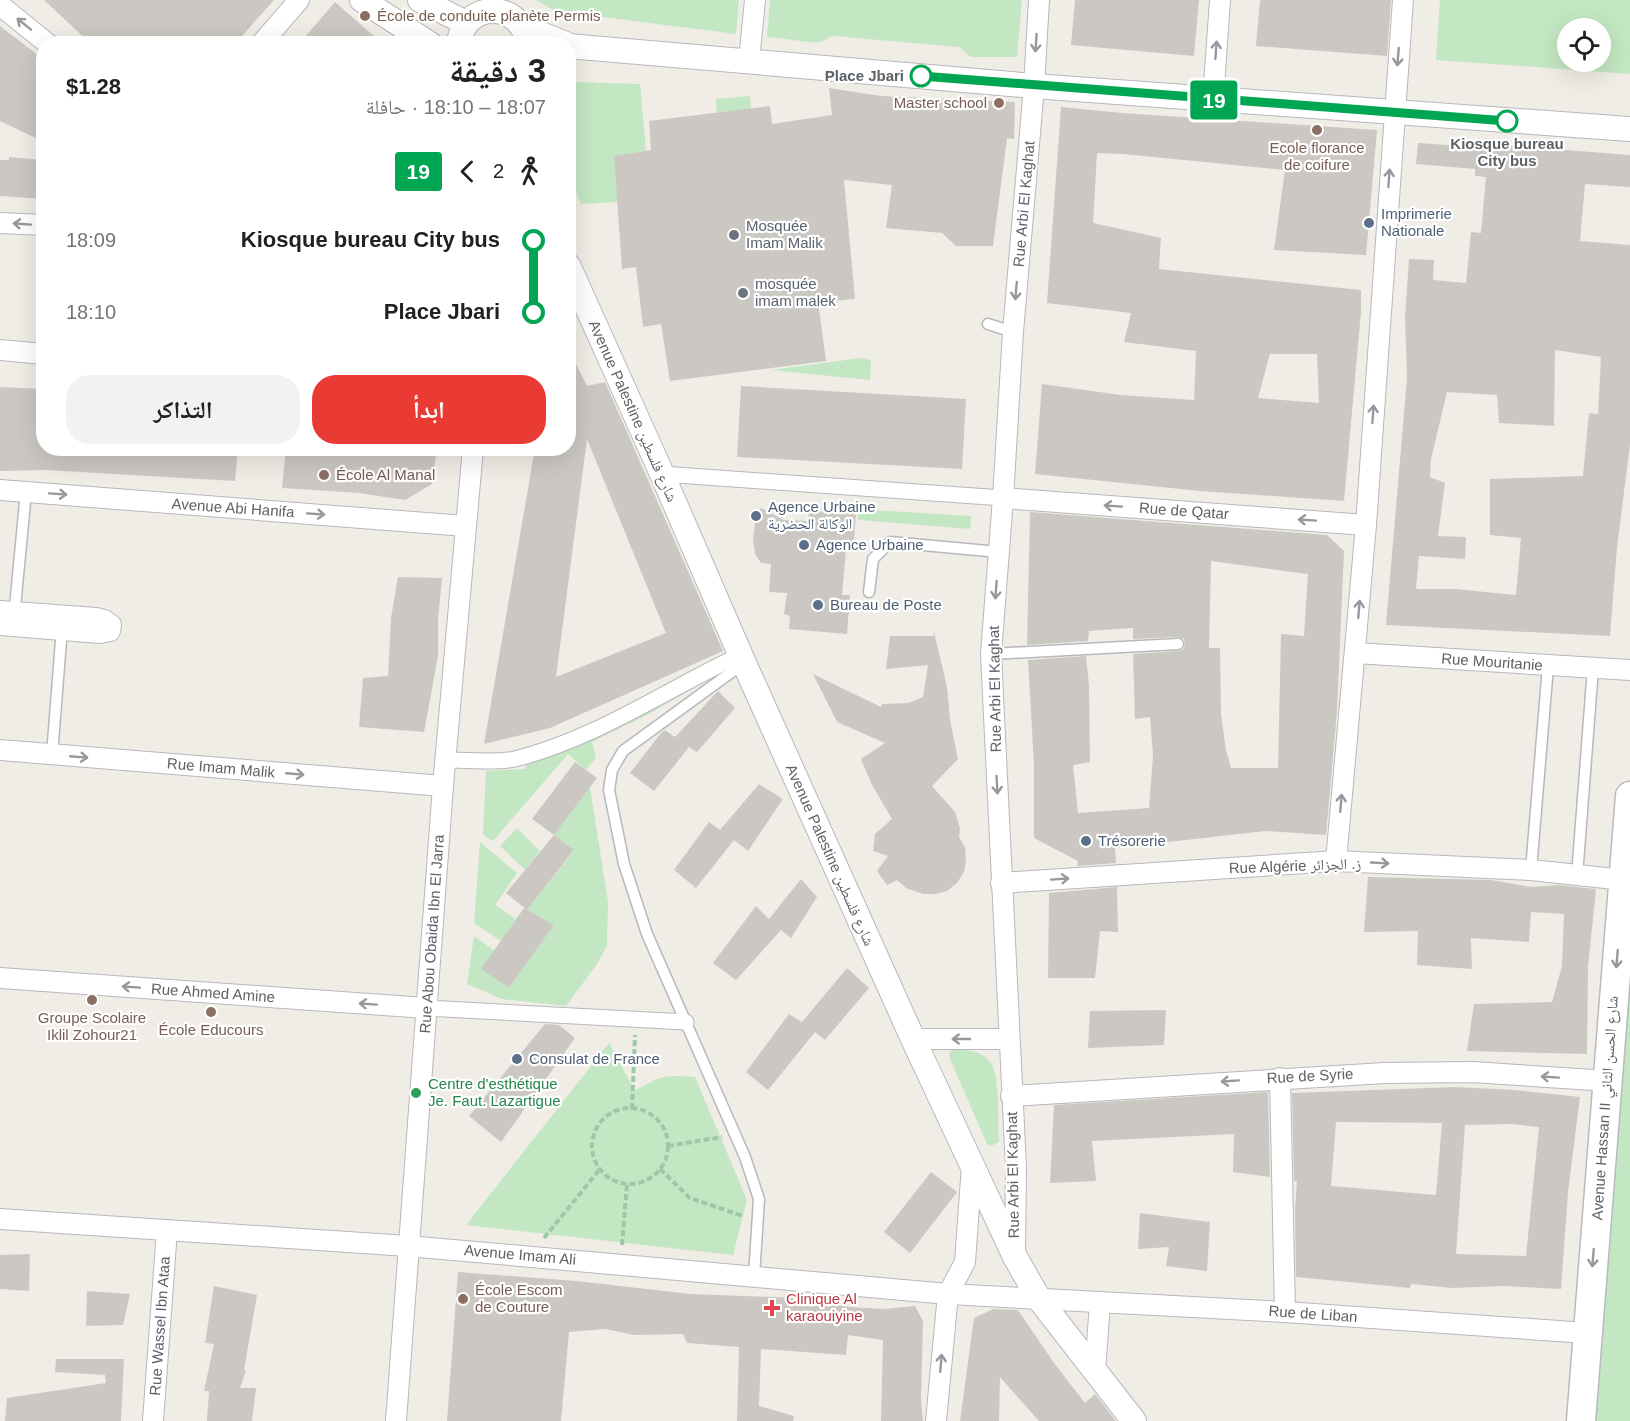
<!DOCTYPE html>
<html lang="ar">
<meta charset="utf-8">
<style>
:root{--surface:#fff;--page:#f2f2f2;--text:#202124;--muted:#757577;--accent:#e93a33}
body{margin:0;font-family:Arial,"Noto Naskh Arabic",sans-serif;background:var(--page);color:var(--text);direction:rtl;height:100vh;display:flex;flex-direction:column;font-size:22px;white-space:nowrap}
*{box-sizing:border-box;margin:0}
p{font-size:20px;color:var(--muted)}
.icon{flex:none;width:33px;height:33px;fill:none;stroke:currentColor;stroke-width:2;stroke-linecap:round;stroke-linejoin:round}
.map{position:relative;flex:1;overflow:hidden;direction:ltr}
.drawer{position:absolute;left:36px;top:36px;width:540px;height:420px;display:flex;flex-direction:column;background:var(--surface);border-radius:24px;box-shadow:0 6px 24px #0002;direction:rtl}
.drawer>*{flex:none}
.badge{padding:0 12px;border-radius:4px;font-size:21px;line-height:39px}
.tools{position:absolute;left:1557px;top:18px;display:grid;gap:12px}
.tools a{display:grid;place-items:center;width:54px;height:54px;border-radius:50%;background:var(--surface);box-shadow:0 6px 24px #0002;font-size:30px}
.map>.badge{position:absolute;translate:-50% -50%;box-shadow:0 0 0 3px #fff}
.legs{display:flex;align-items:center;gap:9px;height:66px;padding:0 30px;font-size:20px}
.legs p{margin-inline-start:auto}
.headline{display:flex;align-items:center;justify-content:space-between;height:102px;padding:0 30px}
h1{font-size:33px;font-weight:700;line-height:45px}
.primary-button{display:flex;gap:12px;margin-top:auto;padding:12px 30px}
.primary-button a{flex:1;height:69px;border-radius:24px;background:var(--accent);color:#fff;font-size:24px;font-weight:700;line-height:69px;text-align:center}
.primary-button a+a{background:var(--page);color:var(--text)}
ul{padding:0 30px;list-style:none}
li{display:flex;align-items:center;gap:21px;height:72px;font-size:22px}
li i{display:grid;place-items:center;width:9px;height:100%;margin:0 8px;background:currentColor}
li i::after{content:'';width:15px;height:15px;margin:-8px;border:4px solid;border-radius:50%;background:var(--surface)}
li p{margin-inline-start:auto}
li:first-child i{background:linear-gradient(#0000 50%,currentColor 0)}
li:last-child i{background:linear-gradient(currentColor 50%,#0000 0)}
.map>svg:first-child{display:block}
.green{fill:#c4e7c3;fill-rule:evenodd}
.building{fill:#cbc8c3;fill-rule:evenodd}
.lines{fill:none;stroke-linecap:round;stroke-linejoin:round}
.service-casing{stroke:#b6b8bc;stroke-width:13}
.pedestrian-casing{stroke:#b6b8bc;stroke-width:17}
.minor-casing{stroke:#b6b8bc;stroke-width:22}
.tertiary-casing{stroke:#b6b8bc;stroke-width:26}
.secondary-casing{stroke:#b7bbbf;stroke-width:31}
.path{stroke:#9cc8a6;stroke-width:4;stroke-dasharray:6 3;stroke-linecap:butt}
.service{stroke:#fff;stroke-width:10}
.pedestrian{stroke:#fff;stroke-width:15}
.minor{stroke:#fff;stroke-width:20}
.tertiary{stroke:#fff;stroke-width:24}
.secondary{stroke:#fff;stroke-width:28}
.oneway{stroke:#96999c}
.line-1-casing{stroke:#fff;stroke-width:14}
.line-1{stroke:#00a651;stroke-width:9}
.education-dot{fill:#8d6e63;stroke:#fff;stroke-width:2}
.stop-1-dot{fill:#fff;stroke:#00a651;stroke-width:3}
.service-dot{fill:#5c6f8a;stroke:#fff;stroke-width:2}
.worship-dot{fill:#6b7280;stroke:#fff;stroke-width:2}
.leisure-dot{fill:#2e9e5b;stroke:#fff;stroke-width:2}
.health-dot{fill:#e0444e;stroke:#fff;stroke-width:2}
.labels{text-anchor:middle;stroke-width:4.5;stroke-linejoin:round;paint-order:stroke}
.education-label{font-size:15px;fill:#785e54;stroke:#fff;text-anchor:start}
.stop-label{font-size:15px;font-weight:bold;fill:#5d6266;stroke:#fff;text-anchor:end}
.street-label{font-size:15px;fill:#5d6266;stroke:#fff}
.service-label{font-size:15px;fill:#4e5e75;stroke:#fff;text-anchor:start}
.worship-label{font-size:15px;fill:#5b616d;stroke:#fff;text-anchor:start}
.leisure-label{font-size:15px;fill:#27864d;stroke:#fff;text-anchor:start}
.health-label{font-size:15px;fill:#be3a42;stroke:#fff;text-anchor:start}
</style>
<div class="map">
<svg width="1630" height="1421" viewBox="0 0 1630 1421">
<rect width="100%" height="100%" fill="#f0ede6"/>
<g class="green">
<polygon points="536,0 739,0 736,34 555,11"/>
<polygon points="770,0 1022,0 1017,57 971,57 959,47 833,36 818,43 767,37"/>
<path d="M 1440,0 L 1630,0 L 1630,74 L 1436,60 ZM 1568,28 L 1600,28 L 1600,62 L 1568,62 Z"/>
<polygon points="575,82 640,84 646,151 614,157 618,202 581,204 569,176 568,99"/>
<polygon points="750,96 751,115 717,117 716,99"/>
<polygon points="861,358 871,360 870,380 771,370"/>
<polygon points="856,509 971,516 970,529 859,520"/>
<polygon points="726,669 649,714 592,742 596,758 586,770 568,754 493,841 483,835 486,771 525,769 531,754"/>
<polygon points="590,787 608,902 607,946 597,964 566,1006 502,999 467,984 474,936 495,951 482,969 509,988 554,925 527,910 574,851 554,835"/>
<polygon points="1630,797 1630,1421 1592,1421"/>
<polygon points="517,828 540,851 525,870 500,846"/>
<polygon points="480,842 517,873 495,905 516,919 501,941 474,923"/>
<path d="M 609,1043 L 635,1091 C 663,1075 662,1075 695,1077 L 747,1200 L 733,1255 L 466,1225 Z"/>
<path d="M 952,1049 C 965,1050 982,1050 991,1063 C 1000,1077 998,1124 999,1142 L 991,1146 L 987,1144 L 950,1059 L 949,1054 Z"/>
</g>
<g class="building">
<polygon points="44,0 274,0 235,44 91,44"/>
<polygon points="1075,0 1199,0 1194,56 1071,45"/>
<polygon points="1260,0 1391,0 1387,56 1256,46"/>
<polygon points="335,2 383,44 299,44"/>
<polygon points="0,26 44,60 44,142 0,121"/>
<polygon points="829,88 881,96 1015,102 1014,139 1007,138 993,246 956,246 942,233 886,228 892,185 844,180 855,299 818,302 826,361 670,381 661,324 643,327 636,267 622,269 614,156 651,150 649,121 770,106 772,124 832,115"/>
<path d="M 1061,107 L 1122,113 L 1377,130 L 1366,255 L 1274,250 L 1285,170 L 1123,154 L 1097,153 L 1093,223 L 1161,238 L 1159,269 L 1361,290 L 1361,312 L 1344,501 L 1200,491 L 1035,474 L 1042,384 L 1121,395 L 1194,400 L 1196,351 L 1124,342 L 1131,313 L 1047,303 ZM 1270,354 L 1317,354 L 1319,403 L 1258,398 Z"/>
<path d="M 1418,143 L 1477,147 L 1477,143 L 1630,155 L 1630,187 L 1585,184 L 1580,241 L 1630,245 L 1630,445 L 1617,547 L 1610,636 L 1386,625 L 1407,378 L 1405,317 L 1409,259 L 1434,260 L 1433,280 L 1466,283 L 1471,232 L 1481,233 L 1486,177 L 1475,176 L 1475,169 L 1416,164 ZM 1555,350 L 1601,357 L 1598,414 L 1589,413 L 1583,476 L 1490,479 L 1490,535 L 1521,538 L 1516,595 L 1455,589 L 1416,589 L 1419,556 L 1465,559 L 1466,537 L 1438,536 L 1445,483 L 1430,477 L 1431,459 L 1447,392 L 1497,395 L 1499,423 L 1554,426 Z"/>
<polygon points="9,157 44,160 44,199 0,196 0,160 9,160"/>
<path d="M 568,348 L 587,386 L 605,382 L 723,651 L 550,728 L 484,744 L 535,448 L 568,448 ZM 587,439 L 666,633 L 556,677 Z"/>
<polygon points="741,386 966,399 962,469 737,457"/>
<polygon points="0,387 44,389 44,448 238,448 235,481 46,470 0,471"/>
<polygon points="286,448 370,448 371,451 437,448 432,484 405,500 359,493 282,488"/>
<polygon points="761,508 784,520 808,521 809,511 856,513 853,552 846,551 842,595 850,595 847,634 789,629 790,616 784,614 787,593 769,592 771,564 761,563 755,554 753,540 756,516"/>
<path d="M 1030,512 L 1327,535 L 1344,551 L 1337,711 L 1326,835 L 1265,831 L 1115,848 L 1116,863 L 1077,866 L 1078,861 L 1034,838 L 1034,765 L 1028,660 L 1086,656 L 1089,685 L 1090,762 L 1073,765 L 1078,813 L 1149,808 L 1153,756 L 1150,717 L 1135,719 L 1133,654 L 1178,651 L 1183,650 L 1185,644 L 1184,639 L 1178,637 L 1133,639 L 1133,628 L 1089,631 L 1088,641 L 1027,645 ZM 1211,561 L 1308,574 L 1304,636 L 1281,634 L 1278,768 L 1231,768 L 1226,750 L 1221,714 L 1220,648 L 1209,648 Z"/>
<polygon points="398,577 442,578 438,620 438,656 424,732 359,727 363,678 388,676 391,618"/>
<polygon points="934,632 947,687 950,720 958,759 932,786 955,812 960,828 959,837 965,847 966,860 964,872 957,883 947,891 935,894 923,894 906,888 897,880 887,885 877,871 888,856 873,851 875,834 892,819 872,785 861,759 885,743 837,722 813,674 881,707 882,704 908,703 923,697 928,665 886,669 890,636 933,636"/>
<polygon points="718,691 735,708 697,752 689,747 654,791 630,773 661,733 665,730 675,737"/>
<polygon points="575,762 597,778 554,835 532,819"/>
<polygon points="759,784 783,799 748,851 734,840 696,888 674,870 709,822 720,830"/>
<polygon points="554,835 574,850 527,910 506,893"/>
<polygon points="1368,877 1491,880 1532,887 1558,885 1596,889 1588,967 1587,1054 1467,1051 1474,1004 1552,1002 1562,966 1564,914 1531,912 1529,942 1471,938 1472,969 1417,965 1418,931 1364,932"/>
<polygon points="801,879 817,897 791,938 781,930 736,980 713,963 756,906 769,919"/>
<polygon points="1117,887 1118,932 1100,931 1095,978 1048,978 1049,893"/>
<polygon points="524,908 554,925 509,988 481,969"/>
<polygon points="847,968 869,988 825,1040 815,1032 768,1090 746,1072 789,1014 802,1022"/>
<polygon points="1166,1010 1164,1045 1088,1048 1090,1011"/>
<polygon points="545,1024 559,1025 575,1038 501,1142 469,1116"/>
<path d="M 1455,1087 L 1515,1090 L 1580,1097 L 1568,1192 L 1561,1289 L 1503,1286 L 1453,1288 L 1411,1284 L 1410,1288 L 1296,1277 L 1295,1210 L 1297,1181 L 1294,1181 L 1292,1093 ZM 1336,1122 L 1442,1123 L 1436,1195 L 1331,1186 ZM 1511,1124 L 1539,1127 L 1526,1256 L 1456,1254 L 1465,1125 Z"/>
<polygon points="1268,1092 1270,1177 1233,1172 1234,1134 1092,1141 1096,1181 1050,1183 1054,1105"/>
<polygon points="931,1172 957,1192 910,1253 884,1232"/>
<polygon points="1140,1213 1210,1222 1207,1271 1166,1266 1169,1247 1138,1249"/>
<polygon points="30,1254 29,1291 0,1289 0,1255"/>
<polygon points="458,1272 576,1281 691,1294 800,1298 850,1307 884,1309 915,1306 923,1321 921,1399 923,1421 881,1421 883,1340 848,1335 846,1355 761,1349 759,1406 794,1416 793,1421 737,1421 739,1347 687,1343 683,1334 634,1335 605,1329 569,1332 561,1421 447,1421"/>
<polygon points="214,1286 257,1295 244,1370 246,1371 240,1388 256,1388 252,1421 207,1421 209,1391 204,1391 214,1344 205,1343"/>
<polygon points="87,1291 130,1294 123,1325 86,1326"/>
<polygon points="993,1309 1018,1310 1054,1363 1085,1403 1095,1394 1116,1421 1039,1421 1000,1377 999,1421 960,1421 974,1318"/>
<polygon points="56,1359 124,1359 121,1421 5,1421 7,1398 106,1383 105,1375 55,1372"/>
</g>
<g class="lines">
<defs>
<g id="service">
<polyline points="988,324 1013,332"/>
<polyline points="869,592 873,559 890,542 999,552"/>
<polyline points="14,617 26,492"/>
<polyline points="991,654 1178,644"/>
<polyline points="744,663 623,751 612,770 609,790 624,864 647,934 745,1157 759,1199 754,1276"/>
<polyline points="52,755 62,628"/>
<polyline points="1531,870 1548,666"/>
<polyline points="1577,876 1593,668"/>
</g>
<g id="pedestrian">
<polyline points="662,474 1003,498"/>
<path d="M 446,760 C 465,760 497,763 515,759 C 595,739 666,690 740,655"/>
<polyline points="426,1008 686,1022"/>
</g>
<g id="minor">
<polyline points="0,5 48,44"/>
<polyline points="261,44 299,0"/>
<polyline points="749,61 755,0"/>
<polyline points="1213,100 1220,0"/>
<polyline points="0,223 44,225"/>
<polyline points="0,350 44,354"/>
<polyline points="0,490 465,526"/>
<polyline points="1003,498 1366,525"/>
<polyline points="0,611 96,618 104,620 111,625 110,631 100,633 0,625"/>
<polyline points="1355,653 1630,670"/>
<polyline points="0,750 443,786"/>
<polyline points="1336,861 1366,525 1403,0"/>
<polyline points="1001,883 1336,861 1531,870 1624,880"/>
<polyline points="0,978 426,1008"/>
<polyline points="913,1039 1009,1039"/>
<polyline points="1280,1078 1285,1312"/>
<polyline points="1011,1096 1385,1073 1472,1072 1609,1081"/>
<polyline points="0,1219 408,1246 948,1294 1285,1312 1587,1333"/>
<polyline points="1015,1254 1016,1167 991,654 1003,498 1013,332 1034,86 1039,0"/>
<polyline points="1095,1371 1100,1303"/>
<polyline points="153,1421 167,1230"/>
<polyline points="396,1421 443,786 473,448"/>
<polyline points="936,1421 948,1294 965,1262 972,1165"/>
</g>
<g id="tertiary">
<polyline points="362,0 430,44"/>
<polyline points="420,0 466,23"/>
<polyline points="523,27 566,44"/>
<path d="M 459,44 C 463,0 522,0 528,44"/>
<polyline points="568,46 1034,86 1630,129"/>
<polyline points="568,265 662,474 744,663 913,1039 1015,1257 1039,1299 1134,1421"/>
</g>
<polyline id="secondary" points="1581,1421 1630,796"/>
</defs>
<use href="#service" class="service-casing"/>
<use href="#pedestrian" class="pedestrian-casing"/>
<use href="#minor" class="minor-casing"/>
<use href="#tertiary" class="tertiary-casing"/>
<use href="#secondary" class="secondary-casing"/>
<g class="path">
<circle cx="630" cy="1146" r="38"/>
<polyline points="632,1109 635,1035"/>
<polyline points="668,1146 722,1137"/>
<polyline points="660,1169 690,1198 743,1216"/>
<polyline points="544,1238 600,1169"/>
<polyline points="622,1245 627,1184"/>
</g>
<use href="#service" class="service"/>
<use href="#pedestrian" class="pedestrian"/>
<use href="#minor" class="minor"/>
<use href="#tertiary" class="tertiary"/>
<use href="#secondary" class="secondary"/>
</g>
<defs><path id="oneway-shaft" d="M-6 0H5M1.5-3L5.5 0L1.5 3" fill="none" stroke-width="1.6" stroke-linecap="round" stroke-linejoin="round" transform="scale(1.5)"/></defs>
<g class="oneway">
<use href="#oneway-shaft" transform="translate(24 24) rotate(-141)"/>
<use href="#oneway-shaft" transform="translate(1036 43) rotate(94)"/>
<use href="#oneway-shaft" transform="translate(1216 50) rotate(-86)"/>
<use href="#oneway-shaft" transform="translate(1398 57) rotate(95)"/>
<use href="#oneway-shaft" transform="translate(1389 178) rotate(-86)"/>
<use href="#oneway-shaft" transform="translate(22 224) rotate(-176)"/>
<use href="#oneway-shaft" transform="translate(1016 291) rotate(95)"/>
<use href="#oneway-shaft" transform="translate(1373 414) rotate(-86)"/>
<use href="#oneway-shaft" transform="translate(58 494) rotate(4)"/>
<use href="#oneway-shaft" transform="translate(1113 506) rotate(-176)"/>
<use href="#oneway-shaft" transform="translate(316 514) rotate(4)"/>
<use href="#oneway-shaft" transform="translate(1307 520) rotate(-176)"/>
<use href="#oneway-shaft" transform="translate(996 590) rotate(94)"/>
<use href="#oneway-shaft" transform="translate(1359 609) rotate(-85)"/>
<use href="#oneway-shaft" transform="translate(79 757) rotate(5)"/>
<use href="#oneway-shaft" transform="translate(295 774) rotate(5)"/>
<use href="#oneway-shaft" transform="translate(997 785) rotate(87)"/>
<use href="#oneway-shaft" transform="translate(1341 803) rotate(-85)"/>
<use href="#oneway-shaft" transform="translate(1380 863) rotate(3)"/>
<use href="#oneway-shaft" transform="translate(1060 879) rotate(-4)"/>
<use href="#oneway-shaft" transform="translate(1617 959) rotate(95)"/>
<use href="#oneway-shaft" transform="translate(131 987) rotate(-176)"/>
<use href="#oneway-shaft" transform="translate(368 1004) rotate(-176)"/>
<use href="#oneway-shaft" transform="translate(961 1039) rotate(180)"/>
<use href="#oneway-shaft" transform="translate(1550 1077) rotate(-176)"/>
<use href="#oneway-shaft" transform="translate(1230 1081) rotate(176)"/>
<use href="#oneway-shaft" transform="translate(1593 1258) rotate(95)"/>
<use href="#oneway-shaft" transform="translate(941 1363) rotate(-85)"/>
</g>
<g class="lines">
<defs>
<polyline id="line-1" points="921,76 1507,121"/>
</defs>
<use href="#line-1" class="line-1-casing"/>
<use href="#line-1" class="line-1"/>
</g>
<g class="education-dot">
<circle cx="365" cy="16" r="6"/>
<circle cx="999" cy="103" r="6"/>
<circle cx="1317" cy="130" r="6"/>
<circle cx="324" cy="475" r="6"/>
<circle cx="92" cy="1000" r="6"/>
<circle cx="211" cy="1012" r="6"/>
<circle cx="463" cy="1299" r="6"/>
</g>
<g class="stop-1-dot">
<circle cx="921" cy="76" r="10"/>
<circle cx="1507" cy="121" r="10"/>
</g>
<g class="service-dot">
<circle cx="1369" cy="223" r="6"/>
<circle cx="756" cy="516" r="6"/>
<circle cx="804" cy="545" r="6"/>
<circle cx="818" cy="605" r="6"/>
<circle cx="1086" cy="841" r="6"/>
<circle cx="517" cy="1059" r="6"/>
</g>
<g class="worship-dot">
<circle cx="734" cy="235" r="6"/>
<circle cx="743" cy="293" r="6"/>
</g>
<circle class="leisure-dot" cx="416" cy="1093" r="6"/>
<path class="health-dot" d="M769 1299h6v6h6v6h-6v6h-6v-6h-6v-6h6z"/>
<g class="labels">
<g class="education-label">
<text x="377" y="21">École de conduite planète Permis</text>
<text x="987" y="108" text-anchor="end">Master school</text>
<text x="1317" y="153" text-anchor="middle">Ecole florance<tspan x="1317" dy="17">de coifure</tspan></text>
<text x="336" y="480">École Al Manal</text>
<text x="92" y="1023" text-anchor="middle">Groupe Scolaire<tspan x="92" dy="17">Iklil Zohour21</tspan></text>
<text x="211" y="1035" text-anchor="middle">École Educours</text>
<text x="475" y="1295">École Escom<tspan x="475" dy="17">de Couture</tspan></text>
</g>
<g class="stop-label">
<text x="904" y="81">Place Jbari</text>
<text x="1507" y="149" text-anchor="middle">Kiosque bureau<tspan x="1507" dy="17">City bus</tspan></text>
</g>
<g class="street-label">
<text transform="translate(1024 204) rotate(-85)" y="5">Rue Arbi El Kaghat</text>
<text transform="translate(633 411) rotate(66)" y="5">Avenue Palestine شارع فلسطين</text>
<text transform="translate(233 508) rotate(4)" y="5">Avenue Abi Hanifa</text>
<text transform="translate(1184 511) rotate(4)" y="5">Rue de Qatar</text>
<text transform="translate(1492 662) rotate(4)" y="5">Rue Mouritanie</text>
<text transform="translate(995 689) rotate(-91)" y="5">Rue Arbi El Kaghat</text>
<text transform="translate(221 768) rotate(5)" y="5">Rue Imam Malik</text>
<text transform="translate(830 855) rotate(66)" y="5">Avenue Palestine شارع فلسطين</text>
<text transform="translate(1295 866) rotate(-2)" y="5">Rue Algérie ز. الجزائر</text>
<text transform="translate(432 934) rotate(-86)" y="5">Rue Abou Obaida Ibn El Jarra</text>
<text transform="translate(213 993) rotate(4)" y="5">Rue Ahmed Amine</text>
<text transform="translate(1310 1076) rotate(-3)" y="5">Rue de Syrie</text>
<text transform="translate(1605 1108) rotate(-86)" y="5">Avenue Hassan II شارع الحسن الثاني</text>
<text transform="translate(1013 1175) rotate(-91)" y="5">Rue Arbi El Kaghat</text>
<text transform="translate(520 1255) rotate(5)" y="5">Avenue Imam Ali</text>
<text transform="translate(1313 1314) rotate(4)" y="5">Rue de Liban</text>
<text transform="translate(160 1326) rotate(-86)" y="5">Rue Wassel Ibn Ataa</text>
</g>
<g class="service-label">
<text x="1381" y="219">Imprimerie<tspan x="1381" dy="17">Nationale</tspan></text>
<text x="768" y="512">Agence Urbaine<tspan x="768" dy="17">الوكالة الحضرية</tspan></text>
<text x="816" y="550">Agence Urbaine</text>
<text x="830" y="610">Bureau de Poste</text>
<text x="1098" y="846">Trésorerie</text>
<text x="529" y="1064">Consulat de France</text>
</g>
<g class="worship-label">
<text x="746" y="231">Mosquée<tspan x="746" dy="17">Imam Malik</tspan></text>
<text x="755" y="289">mosquée<tspan x="755" dy="17">imam malek</tspan></text>
</g>
<g class="leisure-label">
<text x="428" y="1089">Centre d'esthétique<tspan x="428" dy="17">Je. Faut. Lazartigue</tspan></text>
</g>
<g class="health-label">
<text x="786" y="1304">Clinique Al<tspan x="786" dy="17">karaouiyine</tspan></text>
</g>
</g>
</svg>
<div class="tools">
<a><svg class="icon" aria-label="locate" viewBox="0 0 24 24"><circle cx="12" cy="12" r="6"/><path d="M12 2v4M12 18v4M2 12h4M18 12h4"/></svg></a>
</div>
<b class="badge" style="left:1214px;top:100px;background:#00a651;color:#fff">19</b>
<section class="drawer">
<div class="headline"><div><h1>3 دقيقة</h1><p>18:07 – 18:10 · حافلة</p></div><b>$1.28</b></div>
<div class="legs"><svg class="icon" aria-label="walk" viewBox="0 0 24 24"><circle cx="13" cy="4" r="2"/><path d="M13 8l-2 6 4 7M11 14l-3 7M7 12l3-4h3l4 4"/></svg>2<svg class="icon" aria-label="back" viewBox="0 0 24 24"><path d="M15 5l-7 7 7 7"/></svg><b class="badge" style="background:#00a651;color:#fff">19</b></div>
<ul>
<li><i style="color:#00a651"></i><b>Kiosque bureau City bus</b><p>18:09</p></li>
<li><i style="color:#00a651"></i><b>Place Jbari</b><p>18:10</p></li>
</ul>
<div class="primary-button"><a>ابدأ</a><a>التذاكر</a></div>
</section>
</div>
